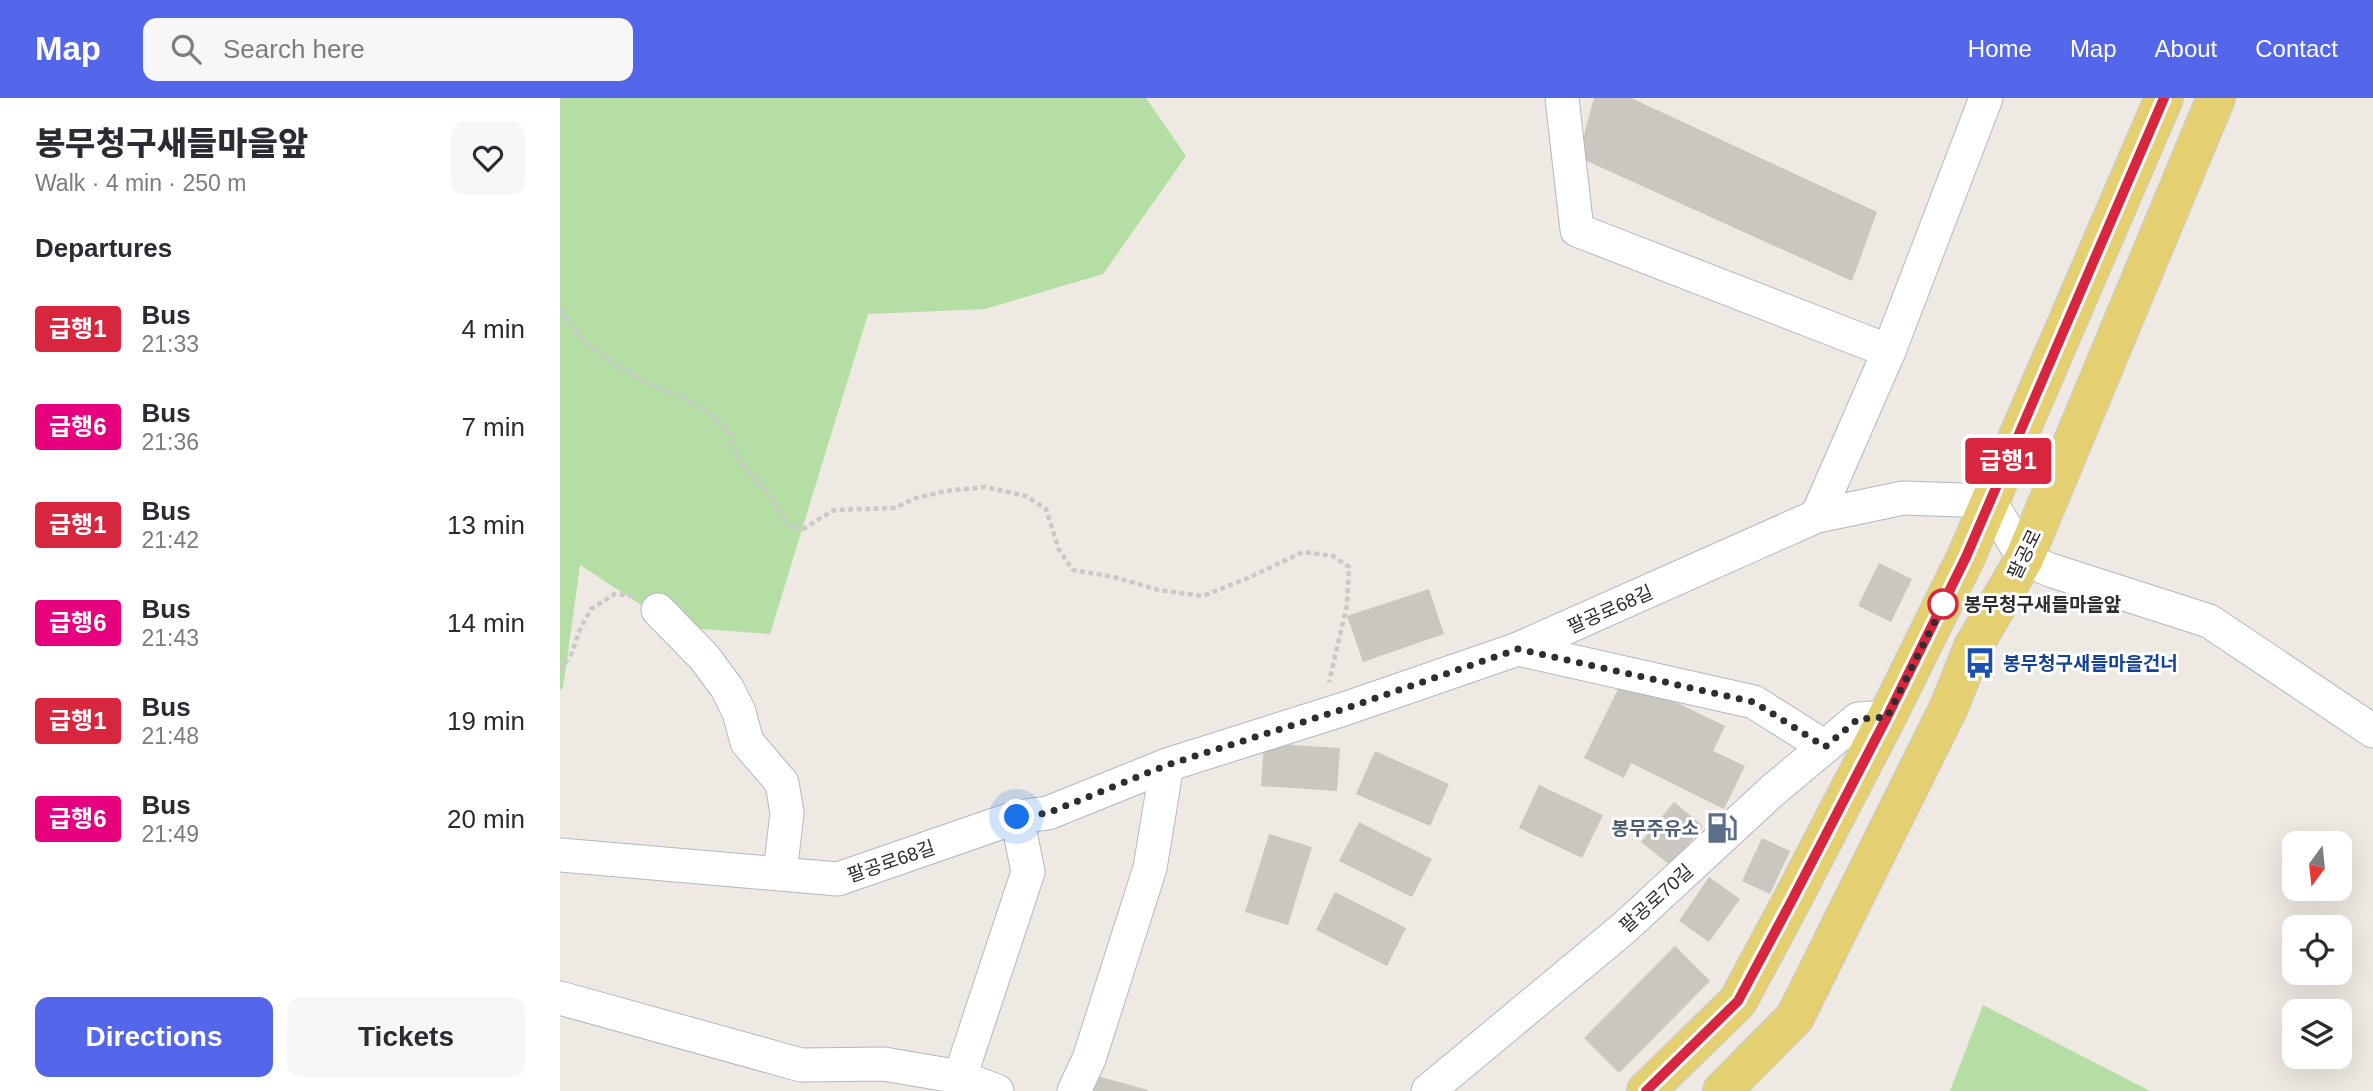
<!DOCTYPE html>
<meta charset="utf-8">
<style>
:root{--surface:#fff;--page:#f7f7f7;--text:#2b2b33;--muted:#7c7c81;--accent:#5466e9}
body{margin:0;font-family:Helvetica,"Noto Sans KR",sans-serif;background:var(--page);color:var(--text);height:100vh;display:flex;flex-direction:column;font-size:26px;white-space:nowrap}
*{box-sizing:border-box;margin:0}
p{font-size:23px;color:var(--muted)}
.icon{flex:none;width:38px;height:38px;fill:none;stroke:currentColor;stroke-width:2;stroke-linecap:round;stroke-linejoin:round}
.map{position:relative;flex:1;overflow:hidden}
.panel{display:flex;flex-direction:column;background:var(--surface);width:560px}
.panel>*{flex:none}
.badge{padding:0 14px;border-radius:5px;font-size:24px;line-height:46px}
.needle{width:46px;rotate:195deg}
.tools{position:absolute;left:1722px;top:733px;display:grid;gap:14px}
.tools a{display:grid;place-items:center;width:70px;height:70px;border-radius:14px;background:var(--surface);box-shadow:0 7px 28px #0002;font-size:35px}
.you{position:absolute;width:35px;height:35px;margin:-18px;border:5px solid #fff;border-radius:50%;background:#1a73e8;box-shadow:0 0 0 10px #1a73e833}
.map>.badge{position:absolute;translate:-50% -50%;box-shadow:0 0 0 4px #fff}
h2{padding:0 35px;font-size:26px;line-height:63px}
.round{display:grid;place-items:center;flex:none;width:74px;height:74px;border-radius:14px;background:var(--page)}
.headline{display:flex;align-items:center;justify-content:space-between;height:119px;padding:0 35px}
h1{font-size:33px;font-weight:800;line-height:52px}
.button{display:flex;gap:14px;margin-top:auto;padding:14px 35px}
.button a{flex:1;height:80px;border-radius:14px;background:var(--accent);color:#fff;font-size:28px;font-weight:800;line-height:80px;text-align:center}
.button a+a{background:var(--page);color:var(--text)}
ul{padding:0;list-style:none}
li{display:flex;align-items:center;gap:21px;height:98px;padding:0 35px}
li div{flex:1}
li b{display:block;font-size:26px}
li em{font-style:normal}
li .badge{min-width:77px;font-weight:700;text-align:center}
header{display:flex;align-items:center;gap:42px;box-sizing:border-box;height:98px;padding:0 35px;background:var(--accent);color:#fff}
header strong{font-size:33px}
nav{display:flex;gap:38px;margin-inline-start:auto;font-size:24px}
.search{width:490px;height:63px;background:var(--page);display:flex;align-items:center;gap:18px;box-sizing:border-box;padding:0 24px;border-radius:14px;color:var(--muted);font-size:26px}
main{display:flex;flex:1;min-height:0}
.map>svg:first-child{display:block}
.green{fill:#b5dea5}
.building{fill:#cac7c0}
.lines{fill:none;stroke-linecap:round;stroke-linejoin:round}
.minor-casing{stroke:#b5b7c0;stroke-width:35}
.major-casing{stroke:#c9c9c9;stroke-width:40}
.path{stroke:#c9c9c9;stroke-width:4.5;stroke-dasharray:5 3.5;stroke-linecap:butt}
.minor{stroke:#fff;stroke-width:33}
.major{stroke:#e4d071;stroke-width:38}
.line-casing{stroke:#fff;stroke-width:16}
.line{stroke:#d7263d;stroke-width:10}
.walk{stroke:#2e2e2e;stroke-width:7;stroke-dasharray:0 12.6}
.stop-dot{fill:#fff;stroke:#d7263d;stroke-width:3.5}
.labels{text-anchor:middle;stroke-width:6;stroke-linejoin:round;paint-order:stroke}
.street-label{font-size:19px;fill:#2e2e2e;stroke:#fff}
.stop-label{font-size:19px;font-weight:bold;fill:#2e2e2e;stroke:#fff;text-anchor:start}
.transit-label{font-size:19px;font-weight:bold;fill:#164399;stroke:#fff;text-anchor:start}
.service-label{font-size:19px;font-weight:bold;fill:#4e5e75;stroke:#fff;text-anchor:end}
</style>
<header>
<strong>Map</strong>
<div class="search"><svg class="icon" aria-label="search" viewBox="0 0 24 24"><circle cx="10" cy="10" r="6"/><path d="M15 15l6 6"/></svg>Search here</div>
<nav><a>Home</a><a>Map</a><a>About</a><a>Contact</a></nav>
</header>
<main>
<section class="panel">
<div class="headline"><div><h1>봉무청구새들마을앞</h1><p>Walk · 4 min · 250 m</p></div><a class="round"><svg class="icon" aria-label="heart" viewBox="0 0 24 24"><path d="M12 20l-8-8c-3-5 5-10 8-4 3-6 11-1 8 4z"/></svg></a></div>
<h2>Departures</h2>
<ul>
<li><span class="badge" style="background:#d7263d;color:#fff">급행1</span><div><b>Bus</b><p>21:33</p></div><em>4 min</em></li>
<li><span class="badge" style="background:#e6007e;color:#fff">급행6</span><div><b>Bus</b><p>21:36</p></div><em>7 min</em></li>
<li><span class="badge" style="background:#d7263d;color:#fff">급행1</span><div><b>Bus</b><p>21:42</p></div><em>13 min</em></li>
<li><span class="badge" style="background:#e6007e;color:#fff">급행6</span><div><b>Bus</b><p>21:43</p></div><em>14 min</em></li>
<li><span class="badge" style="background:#d7263d;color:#fff">급행1</span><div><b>Bus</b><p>21:48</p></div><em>19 min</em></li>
<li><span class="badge" style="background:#e6007e;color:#fff">급행6</span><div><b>Bus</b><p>21:49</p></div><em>20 min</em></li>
</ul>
<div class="button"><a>Directions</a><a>Tickets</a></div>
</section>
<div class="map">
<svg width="1813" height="993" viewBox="0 0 1813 993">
<rect width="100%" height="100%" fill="#eee9e2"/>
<g class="green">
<polygon points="0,0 586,0 626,58 543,176 425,211 308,216 210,536 115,529 20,467 3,590 0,592"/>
<polygon points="1423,907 1590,993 1390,993"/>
</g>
<g class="building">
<polygon points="1034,0 1071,0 1317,114 1292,183 1018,59"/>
<polygon points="1319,465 1352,481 1331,524 1298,508"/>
<polygon points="869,491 884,536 803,564 787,518"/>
<polygon points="1064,579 1165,628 1153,653 1185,668 1164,711 1071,665 1064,680 1024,660"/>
<polygon points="704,645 780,650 777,693 701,688"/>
<polygon points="815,653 889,686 870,728 796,696"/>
<polygon points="979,687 1043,717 1022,760 959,730"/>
<polygon points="1114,704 1143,728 1111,768 1081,744"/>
<polygon points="799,724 872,761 852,799 779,763"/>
<polygon points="709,736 752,749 728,827 685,814"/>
<polygon points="1202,740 1230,753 1210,796 1182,783"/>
<polygon points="1149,779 1180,801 1149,844 1119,823"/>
<polygon points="775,794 846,830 827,868 756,832"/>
<polygon points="1115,848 1150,883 1059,975 1024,940"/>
<polygon points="537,978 588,992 588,993 533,993"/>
</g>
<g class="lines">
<defs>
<g id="minor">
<polyline points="1002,0 1017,132 1329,253"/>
<polyline points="1257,418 1329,253 1426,0"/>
<polyline points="98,512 144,559 167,590 179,614 187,644 222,685 227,715 220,775"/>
<polyline points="958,551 1194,604 1265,649"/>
<polyline points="0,757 278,781 457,719 488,715 607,667 784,611 958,551 1257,418 1343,400 1430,403 1464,461 1490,472 1649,523 1813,633"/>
<polyline points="0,900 241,967 324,966 400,979 468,774 457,719"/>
<polyline points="400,979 437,993"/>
<polyline points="514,993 529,961 590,770 607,667"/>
<polyline points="868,993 1064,830 1212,693 1298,621 1327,619"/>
</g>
<g id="major">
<polyline points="1086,993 1178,903 1231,804 1327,619 1406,459 1604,0"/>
<polyline points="1162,993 1235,919 1389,609 1413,549 1464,461 1656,0"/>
</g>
</defs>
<use href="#minor" class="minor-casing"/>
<use href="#major" class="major-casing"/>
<g class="path">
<polyline points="0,211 24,244 61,270 94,288 126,301 154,319 171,337 179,362 193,381 209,395 227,427 243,431 274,412 335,410 356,400 386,393 425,389 466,398 486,411 499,452 513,472 554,479 599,492 643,498 688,480 743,454 773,458 789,469 787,507 769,584"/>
<polyline points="0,572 11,557 21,529 31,511 55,496 73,498"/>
</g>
<use href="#minor" class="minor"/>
<use href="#major" class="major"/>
</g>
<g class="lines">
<defs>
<polyline id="line" points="1086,993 1178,903 1231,804 1327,619 1406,459 1604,0"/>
</defs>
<use href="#line" class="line-casing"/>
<use href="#line" class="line"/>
<polyline class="walk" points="457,719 488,715 607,667 784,611 958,551 1194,604 1265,649 1298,621 1327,619 1386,501 1383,506"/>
</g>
<defs>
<symbol id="bus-bare" viewBox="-9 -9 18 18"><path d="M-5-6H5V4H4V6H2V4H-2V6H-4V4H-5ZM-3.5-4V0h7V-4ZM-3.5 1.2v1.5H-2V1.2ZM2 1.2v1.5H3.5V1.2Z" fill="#1a4fb4" stroke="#fff" stroke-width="2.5" paint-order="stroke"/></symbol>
<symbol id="fuel-bare" viewBox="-9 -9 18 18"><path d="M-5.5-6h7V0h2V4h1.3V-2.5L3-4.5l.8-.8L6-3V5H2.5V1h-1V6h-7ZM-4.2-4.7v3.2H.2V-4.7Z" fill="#5c6f8a" stroke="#fff" stroke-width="2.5" paint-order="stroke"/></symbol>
</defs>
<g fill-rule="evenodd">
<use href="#bus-bare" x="1398" y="543" width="44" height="44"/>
<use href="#fuel-bare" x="1140" y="708" width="44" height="44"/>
</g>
<circle class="stop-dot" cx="1383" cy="506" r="14"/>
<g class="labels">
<g class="street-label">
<text transform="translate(1464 456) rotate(-64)" y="7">팔공로</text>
<text transform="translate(1050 511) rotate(-24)" y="7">팔공로68길</text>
<text transform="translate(331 763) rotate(-19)" y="7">팔공로68길</text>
<text transform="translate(1096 800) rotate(-42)" y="7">팔공로70길</text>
</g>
<g class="stop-label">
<text x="1404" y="513">봉무청구새들마을앞</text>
</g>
<g class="transit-label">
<text x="1443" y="572">봉무청구새들마을건너</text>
</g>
<g class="service-label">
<text x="1139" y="737">봉무주유소</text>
</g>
</g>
</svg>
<div class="tools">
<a><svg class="needle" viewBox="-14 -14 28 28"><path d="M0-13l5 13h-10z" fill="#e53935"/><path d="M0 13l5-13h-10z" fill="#7c7c81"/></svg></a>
<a><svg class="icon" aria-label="locate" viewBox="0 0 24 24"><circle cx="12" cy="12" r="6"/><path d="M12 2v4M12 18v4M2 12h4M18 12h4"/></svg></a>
<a><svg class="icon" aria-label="layers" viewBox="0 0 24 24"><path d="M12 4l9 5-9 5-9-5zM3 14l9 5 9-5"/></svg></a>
</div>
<div class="you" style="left:457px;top:719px"></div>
<b class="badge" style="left:1448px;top:363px;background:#d7263d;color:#fff">급행1</b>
</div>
</main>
